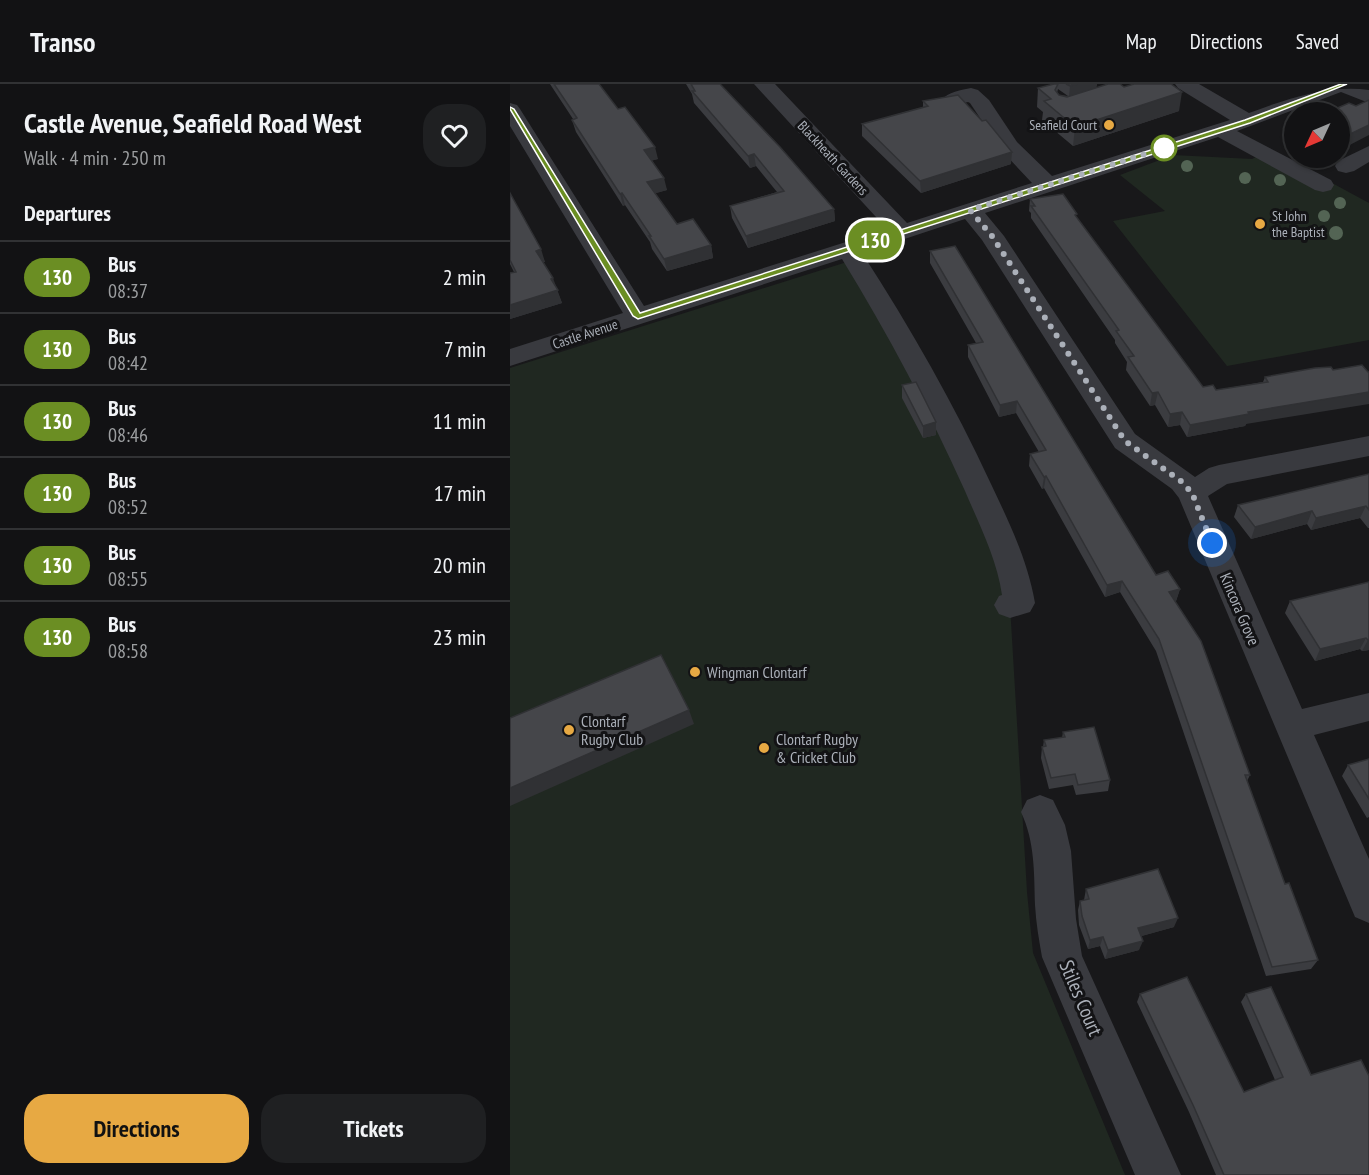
<!DOCTYPE html>
<meta charset="utf-8">
<style>
:root{--surface:#121214;--page:#1f2022;--text:#f1f3f6;--muted:#9c9ea0;--line:#313234;--accent:#e7a943}
body{margin:0;font-family:"PT Sans Narrow",sans-serif;background:var(--page);color:var(--text);height:100vh;display:flex;flex-direction:column;font-size:22px;white-space:nowrap}
*{box-sizing:border-box;margin:0}
p{font-size:20px;color:var(--muted)}
.icon{flex:none;width:33px;height:33px;fill:none;stroke:currentColor;stroke-width:2;stroke-linecap:round;stroke-linejoin:round}
.map{position:relative;flex:1;overflow:hidden}
.sheet{display:flex;flex-direction:column;background:var(--surface);width:510px}
.sheet>*{flex:none}
.badge{padding:0 12px;border-radius:20px;font-size:21px;line-height:39px}
.needle{width:39px;rotate:226deg}
.controls{position:absolute;left:774px;top:18px;display:grid;gap:12px}
.controls a{display:grid;place-items:center;width:66px;height:66px;border-radius:50%;background:var(--surface);box-shadow:0 2px 4px #0004,0 0 0 2px var(--line);font-size:30px}
.you{position:absolute;width:30px;height:30px;margin:-15px;border:4px solid #fff;border-radius:50%;background:#1a73e8;box-shadow:0 0 0 9px #1a73e833}
.map>.badge{position:absolute;translate:-50% -50%;box-shadow:0 0 0 3px #fff}
h2{padding:0 24px;font-size:22px;line-height:54px}
.round{display:grid;place-items:center;flex:none;width:63px;height:63px;border-radius:24px;background:var(--page)}
.head{display:flex;align-items:center;justify-content:space-between;height:102px;padding:0 24px}
h1{font-size:28px;font-weight:700;line-height:45px}
.action{display:flex;gap:12px;margin-top:auto;padding:12px 24px}
.action a{flex:1;height:69px;border-radius:24px;background:var(--accent);color:#111;font-size:24px;font-weight:700;line-height:69px;text-align:center}
.action a+a{background:var(--page);color:var(--text)}
ul{padding:0;list-style:none}
li{display:flex;align-items:center;gap:18px;height:72px;padding:0 24px;border-top:2px solid var(--line)}
li div{flex:1}
li b{display:block;font-size:22px}
li em{font-style:normal}
li .badge{min-width:66px;font-weight:700;text-align:center}
header{display:flex;align-items:center;gap:36px;box-sizing:border-box;height:84px;padding:0 30px;background:var(--surface);border-bottom:2px solid var(--line)}
header strong{font-size:28px}
nav{display:flex;gap:33px;margin-inline-start:auto;font-size:21px}
main{display:flex;flex:1;min-height:0}
.map>svg:first-child{display:block}
.green{fill:#202821}
.lines{fill:none;stroke-linecap:round;stroke-linejoin:round}
.minor{fill:#393a3f;fill-rule:evenodd}
.tree{fill:#536454}
.wall{fill:#3b3c40;fill-rule:evenodd}
.shaded-wall{fill:#303134}
.building{fill:#45464a;stroke:#303134;stroke-width:1.5}
.line{fill:#6b8e23;stroke:#fff;stroke-width:1.5}
.walk{stroke:#abb0b9;stroke-width:6;stroke-dasharray:0 10.8}
.poi-dot{fill:#e7a943;stroke:#131315;stroke-width:2}
.stop-dot{fill:#fff;stroke:#6b8e23;stroke-width:3}
.labels{text-anchor:middle;stroke-width:6;stroke-linejoin:round;paint-order:stroke}
.far-poi-label{font-size:14px;fill:#abb0b9;stroke:#131315;text-anchor:end}
.far-street-label{font-size:14px;fill:#abb0b9;stroke:#131315}
.street-label{font-size:16px;fill:#abb0b9;stroke:#131315}
.poi-label{font-size:16px;fill:#abb0b9;stroke:#131315;text-anchor:start}
.near-street-label{font-size:20px;fill:#abb0b9;stroke:#131315}
</style>
<header>
<strong>Transo</strong>
<nav><a>Map</a><a>Directions</a><a>Saved</a></nav>
</header>
<main>
<section class="sheet">
<div class="head"><div><h1>Castle Avenue, Seafield Road West</h1><p>Walk · 4 min · 250 m</p></div><a class="round"><svg class="icon" aria-label="heart" viewBox="0 0 24 24"><path d="M12 20l-8-8c-3-5 5-10 8-4 3-6 11-1 8 4z"/></svg></a></div>
<h2>Departures</h2>
<ul>
<li><span class="badge" style="background:#6b8e23;color:#fff">130</span><div><b>Bus</b><p>08:37</p></div><em>2 min</em></li>
<li><span class="badge" style="background:#6b8e23;color:#fff">130</span><div><b>Bus</b><p>08:42</p></div><em>7 min</em></li>
<li><span class="badge" style="background:#6b8e23;color:#fff">130</span><div><b>Bus</b><p>08:46</p></div><em>11 min</em></li>
<li><span class="badge" style="background:#6b8e23;color:#fff">130</span><div><b>Bus</b><p>08:52</p></div><em>17 min</em></li>
<li><span class="badge" style="background:#6b8e23;color:#fff">130</span><div><b>Bus</b><p>08:55</p></div><em>20 min</em></li>
<li><span class="badge" style="background:#6b8e23;color:#fff">130</span><div><b>Bus</b><p>08:58</p></div><em>23 min</em></li>
</ul>
<div class="action"><a>Directions</a><a>Tickets</a></div>
</section>
<div class="map">
<svg width="859" height="1091" viewBox="0 0 859 1091">
<rect width="100%" height="100%" fill="#18181a"/>
<g class="green">
<polygon points="761,66 859,119 859,256 717,282 603,137 655,127 610,91 663,71 742,75"/>
<polygon points="337,178 373,235 494,475 500,521 517,808 523,869 615,1091 0,1091 0,284"/>
</g>
<g class="lines">
<g class="minor">
<path d="M 244,0 L 265,0 L 397,139 L 522,99 L 492,67 L 460,19 L 458,18 L 442,22 L 435,20 L 432,16 C 437,8 452,6 461,4 L 468,6 L 479,16 L 507,58 L 542,92 L 720,36 L 668,4 L 665,0 L 689,0 L 739,29 C 776,15 820,0 859,6 L 859,19 L 831,8 L 727,47 L 821,96 L 824,101 L 821,106 L 813,108 L 805,106 L 708,53 L 475,129 L 494,152 L 625,350 L 685,393 L 699,384 L 709,381 L 859,352 L 859,372 L 717,400 L 698,412 L 792,625 L 859,609 L 859,637 L 804,651 L 859,775 L 859,839 L 845,833 L 669,414 L 662,405 L 605,364 L 472,156 L 455,135 L 352,169 C 400,243 444,320 481,400 C 499,438 518,477 525,519 L 520,528 L 500,534 L 489,530 L 484,521 L 489,512 L 492,511 C 487,475 469,440 455,407 C 419,327 378,250 332,175 L 0,282 L 0,265 L 113,229 L 0,42 L 0,19 L 7,21 L 10,25 L 134,222 L 377,145 Z"/>
<polygon points="859,62 859,78 844,87 836,89 828,87 825,82 828,77"/>
<path d="M 530,711 L 543,716 L 555,741 L 561,767 L 566,835 L 572,872 L 671,1091 L 625,1091 L 532,873 C 529,856 526,839 525,821 C 524,788 525,758 511,728 L 517,716 Z"/>
</g>
</g>
<g class="tree">
<circle cx="677" cy="82" r="6"/>
<circle cx="735" cy="94" r="6"/>
<circle cx="770" cy="96" r="6"/>
<circle cx="830" cy="119" r="6"/>
<circle cx="814" cy="132" r="6"/>
<circle cx="826" cy="149" r="7"/>
</g>
<g class="wall">
<polygon points="40,0 89,0 108,25 148,75 142,76 157,106 145,109 167,140 201,161 203,174 157,187 142,165 140,158 115,121 113,122 66,48 62,36 63,35"/>
<polygon points="176,0 210,0 324,125 325,137 238,164 222,134 220,122 267,108 246,82 240,84 184,19 182,10"/>
<path d="M 540,0 L 587,0 L 586,4 L 614,3 L 669,27 L 563,62 L 532,36 L 533,28 L 527,23 L 528,4 L 541,1 ZM 548,5 L 558,12 L 549,11 L 547,9 Z"/>
<polygon points="413,17 501,80 411,109 352,52 352,40 413,23"/>
<polygon points="784,53 784,65 782,64"/>
<polygon points="801,74 814,74 807,77"/>
<polygon points="0,109 35,178 33,178 46,204 52,219 0,235 0,189 4,188 0,180"/>
<polygon points="520,115 567,134 693,303 706,306 753,298 755,293 805,284 736,340 735,342 677,353 670,341 658,343 645,321 640,322 616,286 617,278 605,259 605,256 521,134 521,129 519,127"/>
<polygon points="420,167 646,491 670,505 666,517 665,517 740,691 737,697 775,800 808,876 801,885 756,892 646,567 610,508 595,513 534,404 532,405 519,382 520,370 529,368 506,329 489,333 458,273 458,261 466,259 420,179"/>
<polygon points="392,301 426,338 426,351 413,354 392,314"/>
<polygon points="859,390 859,444 858,444 850,434 801,446 797,440 741,455 724,433 728,421"/>
<polygon points="859,498 859,566 852,567 850,565 805,577 775,529 780,517"/>
<polygon points="553,648 600,696 598,707 566,711 563,701 539,705 531,674 532,663 533,663 534,656 552,654"/>
<polygon points="859,675 859,733 857,734 832,692 838,681"/>
<polygon points="576,805 664,843 631,852 629,866 595,875 590,862 578,865 569,841 568,826 570,817 574,816"/>
<polygon points="630,910 734,1008 765,996 731,918 736,910 801,991 859,1091 706,1091 679,1028 627,918"/>
</g>
<g class="shaded-wall">
<polygon points="567,0 587,0 586,4 559,13 560,2"/>
<polygon points="672,8 669,27 563,62 565,43"/>
<polygon points="859,41 859,51 830,66 830,55"/>
<polygon points="145,63 148,75 137,78 134,66"/>
<polygon points="502,68 501,80 411,109 410,97"/>
<polygon points="244,70 246,82 240,84 238,72"/>
<polygon points="154,94 157,106 140,111 137,98"/>
<polygon points="112,109 115,121 113,122 110,110"/>
<polygon points="324,125 325,137 238,164 236,152"/>
<polygon points="201,161 203,174 157,187 154,175"/>
<polygon points="31,165 35,178 30,179 26,167"/>
<polygon points="43,194 52,219 0,235 0,221"/>
<polygon points="648,308 645,321 640,322 642,309"/>
<polygon points="859,308 859,320 736,340 735,342 677,353 680,341 738,328"/>
<polygon points="507,317 506,329 489,333 490,321"/>
<polygon points="672,328 670,341 658,343 660,330"/>
<polygon points="426,338 426,351 413,354 413,342"/>
<polygon points="536,392 534,404 532,405 534,393"/>
<polygon points="856,422 850,434 801,446 806,434"/>
<polygon points="802,427 797,440 741,455 745,443"/>
<polygon points="612,497 610,508 595,513 597,501"/>
<polygon points="670,505 666,517 656,520 659,508"/>
<polygon points="856,554 850,565 805,577 810,565"/>
<polygon points="859,555 859,566 852,567 858,556"/>
<polygon points="179,626 184,640 0,722 0,704"/>
<polygon points="668,834 664,843 625,854 628,844"/>
<polygon points="593,853 590,862 578,865 580,856"/>
<polygon points="633,857 629,866 595,875 598,866"/>
</g>
<g class="building">
<polygon points="44,0 89,0 108,25 115,23 145,63 134,66 154,94 137,98 167,140 183,135 201,161 154,175 139,152 141,152 112,109 110,110 62,36 67,34"/>
<polygon points="181,0 210,0 270,63 324,125 236,152 220,122 274,107 244,70 238,72 182,7 185,7"/>
<polygon points="544,0 548,0 545,6 549,11 557,13 598,0 610,0 614,3 624,0 661,0 672,8 565,43 534,17 541,15 528,4"/>
<polygon points="556,0 567,0 560,2"/>
<polygon points="448,11 472,37 476,36 502,68 410,97 352,40 418,22 413,17"/>
<polygon points="859,16 859,41 830,55 830,28 818,28 839,19 846,22"/>
<polygon points="0,109 31,165 26,167 43,194 41,195 48,206 0,221 0,189 6,188 0,176"/>
<polygon points="553,110 567,130 565,131 693,303 703,301 706,306 758,298 755,293 805,284 821,283 823,286 852,281 858,288 859,288 859,308 738,328 739,330 680,341 672,328 660,330 648,308 642,309 618,273 624,272 606,247 609,246 521,122 525,122 520,115"/>
<polygon points="445,162 646,491 658,487 670,505 659,508 691,557 740,691 735,691 775,800 779,799 808,876 762,883 649,555 612,497 597,501 536,392 534,393 520,370 536,366 507,317 490,321 458,261 473,258 420,167"/>
<polygon points="406,298 426,338 413,342 392,301"/>
<polygon points="859,390 859,426 856,422 806,434 802,427 745,443 728,421"/>
<polygon points="859,498 859,555 858,556 856,554 810,565 780,517"/>
<polygon points="151,571 179,626 0,704 0,634"/>
<polygon points="584,643 600,696 568,701 565,690 541,694 532,663 536,662 534,656 555,653 553,648"/>
<polygon points="859,675 859,715 838,681"/>
<polygon points="648,785 668,834 628,844 633,857 598,866 593,853 580,856 572,832 570,817 579,815 576,805"/>
<polygon points="677,893 734,1008 773,993 736,910 761,903 801,991 851,976 859,992 859,1091 714,1091 683,1021 630,910"/>
</g>
<polygon class="line" points="831,0 837,0 740,39 128,235 123,232 0,25 0,23 4,25 130,229 735,36"/>
<g class="lines">
<polyline class="walk" points="654,64 460,126 482,152 615,357 672,398 682,409 702,459"/>
</g>
<g class="poi-dot">
<circle cx="599" cy="41" r="6"/>
<circle cx="750" cy="140" r="6"/>
<circle cx="185" cy="588" r="6"/>
<circle cx="59" cy="646" r="6"/>
<circle cx="254" cy="664" r="6"/>
</g>
<circle class="stop-dot" cx="654" cy="64" r="12"/>
<g class="labels">
<g class="far-poi-label">
<text x="587" y="46">Seafield Court</text>
<text x="762" y="137" text-anchor="start">St John<tspan x="762" dy="16">the Baptist</tspan></text>
</g>
<g class="far-street-label">
<text transform="translate(323 74) rotate(47)" y="5">Blackheath Gardens</text>
<text transform="translate(75 250) rotate(-18)" y="5">Castle Avenue</text>
</g>
<g class="street-label">
<text transform="translate(730 525) rotate(67)" y="6">Kincora Grove</text>
</g>
<g class="poi-label">
<text x="197" y="594">Wingman Clontarf</text>
<text x="71" y="643">Clontarf<tspan x="71" dy="18">Rugby Club</tspan></text>
<text x="266" y="661">Clontarf Rugby<tspan x="266" dy="18">&amp; Cricket Club</tspan></text>
</g>
<g class="near-street-label">
<text transform="translate(571 914) rotate(67)" y="7">Stiles Court</text>
</g>
</g>
</svg>
<div class="controls">
<a><svg class="needle" viewBox="-14 -14 28 28"><path d="M0-13l5 13h-10z" fill="#e53935"/><path d="M0 13l5-13h-10z" fill="#9c9ea0"/></svg></a>
</div>
<div class="you" style="left:702px;top:459px"></div>
<b class="badge" style="left:365px;top:156px;background:#6b8e23;color:#fff">130</b>
</div>
</main>
